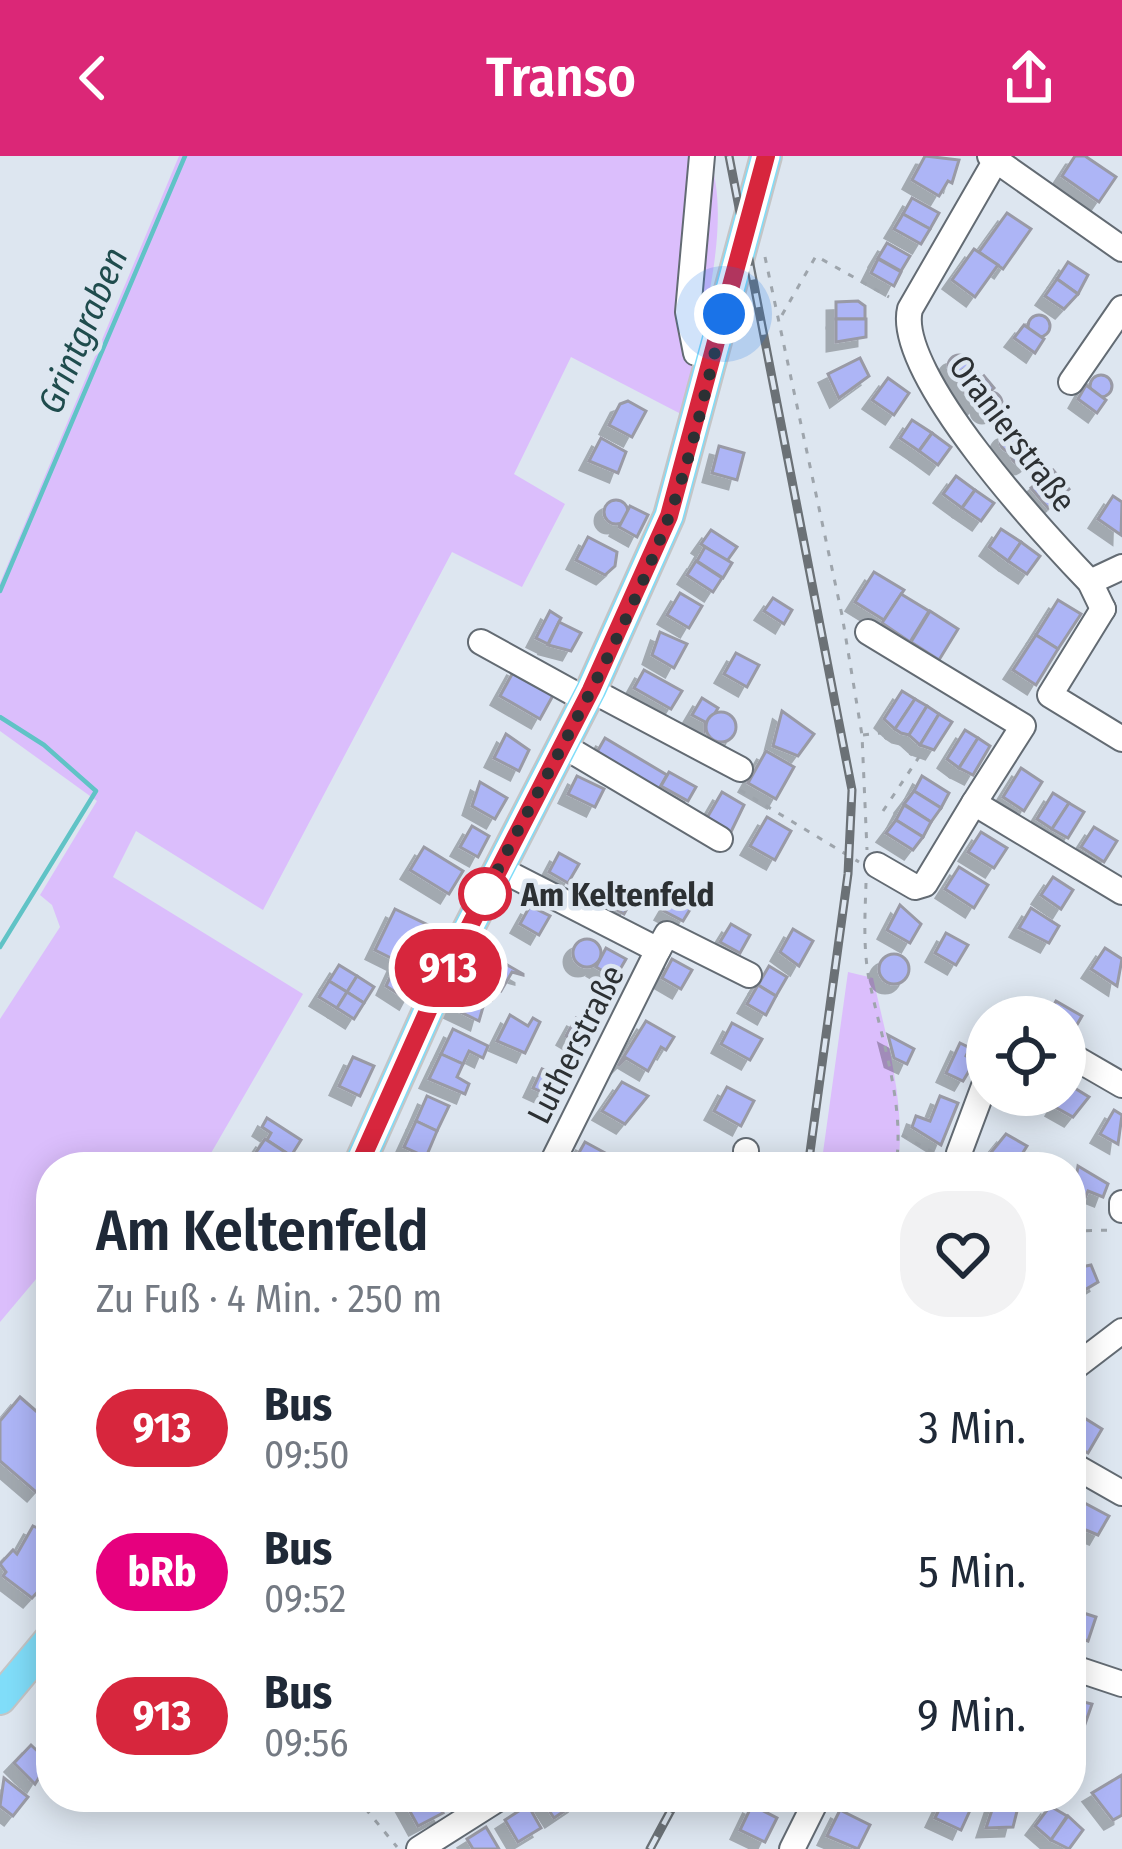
<!DOCTYPE html>
<html lang="de">
<meta charset="utf-8">
<style>
:root{--surface:#fff;--page:#f2f2f3;--text:#1f2937;--muted:#747a83;--accent:#db2777}
body{margin:0;font-family:"Fira Sans Condensed",sans-serif;background:var(--page);color:var(--text);height:100vh;display:flex;flex-direction:column;font-size:45px;white-space:nowrap}
*{box-sizing:border-box;margin:0}
p{font-size:39px;color:var(--muted)}
.icon{flex:none;width:66px;height:66px;fill:none;stroke:currentColor;stroke-width:2;stroke-linecap:round;stroke-linejoin:round}
.map{position:relative;flex:1;overflow:hidden}
.details{position:absolute;left:36px;top:996px;width:1050px;height:660px;display:flex;flex-direction:column;background:var(--surface);border-radius:48px;box-shadow:0 6px 30px #0003}
.details>*{flex:none}
.badge{padding:0 24px;border-radius:39px;font-size:42px;line-height:78px}
.buttons{position:absolute;left:966px;top:840px;display:grid;gap:24px}
.buttons a{display:grid;place-items:center;width:120px;height:120px;border-radius:50%;background:var(--surface);box-shadow:0 6px 30px #0003;font-size:60px}
.you{position:absolute;width:60px;height:60px;margin:-30px;border:9px solid #fff;border-radius:50%;background:#1a73e8;box-shadow:0 0 0 18px #1a73e833}
.map>.badge{position:absolute;translate:-50% -50%;box-shadow:0 0 0 6px #fff}
.round{display:grid;place-items:center;flex:none;width:126px;height:126px;border-radius:48px;background:var(--page)}
.headline{display:flex;align-items:center;justify-content:space-between;height:204px;padding:0 60px}
h1{font-size:57px;font-weight:600;line-height:90px}
ul{padding:0;list-style:none}
li{display:flex;align-items:center;gap:36px;height:144px;padding:0 60px}
li div{flex:1}
li b{display:block;font-size:45px}
li em{font-style:normal}
li .badge{min-width:132px;font-weight:700;text-align:center}
header{display:flex;justify-content:space-between;align-items:center;height:156px;padding:0 60px;background:var(--accent);color:#fff;font-size:54px;font-weight:600}
.map>svg:first-child{display:block}
.green{fill:#dbbefc}
.lines{fill:none;stroke-linecap:round;stroke-linejoin:round}
.stream{stroke:#60c3c6;stroke-width:4.5}
.building{fill:#adb5f6;stroke:#999aa5;stroke-width:3;filter:url(#shadow)}
.minor-casing{stroke:#636b73;stroke-width:28}
.major-casing{stroke:#c4c5c6;stroke-width:34}
.path{stroke:#9ea5ac;stroke-width:3;stroke-dasharray:6 9;stroke-linecap:butt}
.minor{stroke:#fff;stroke-width:24}
.major{stroke:#80ddf9;stroke-width:30}
.rail-casing{stroke:#6b7176;stroke-width:9}
.rail{stroke:#dde6f0;stroke-width:4.5;stroke-dasharray:14;stroke-linecap:butt}
.line-casing{stroke:#fff;stroke-width:27}
.line{stroke:#d7263d;stroke-width:18}
.walk{stroke:#2c3033;stroke-width:12;stroke-dasharray:0 21.6}
.stop-dot{fill:#fff;stroke:#d7263d;stroke-width:6}
.labels{text-anchor:middle;stroke-width:9;stroke-linejoin:round;paint-order:stroke}
.street-label{font-size:33px;fill:#2c3033;stroke:#dde6f0}
.stop-label{font-size:33px;font-weight:bold;fill:#2c3033;stroke:#dde6f0;text-anchor:start}
.water-label{font-size:36px;font-style:italic;fill:#1f4c4d;stroke:#dde6f0}
</style>
<header><svg class="icon" aria-label="back" viewBox="0 0 24 24"><path d="M15 5l-7 7 7 7"/></svg>Transo<svg class="icon" aria-label="share" viewBox="0 0 24 24"><path d="M12 15V3M7 8l5-5 5 5M5 13v7h14v-7"/></svg></header>
<div class="map">
<svg width="1122" height="1693" viewBox="0 0 1122 1693">
<defs>
<filter id="shadow"><feDropShadow dx="-9" dy="9" stdDeviation="0" flood-color="#0004"/></filter>
</defs>
<rect width="100%" height="100%" fill="#dde6f0"/>
<g class="green">
<path d="M 179,0 L 708,0 C 736,65 697,189 681,258 L 571,201 L 514,318 L 565,348 L 522,431 L 452,396 L 263,754 L 136,675 L 113,721 L 303,838 L 203,1011 L 51,1011 L 51,1120 L 42,1116 L 0,1166 L 0,863 L 60,771 L 52,749 L 40,739 L 97,645 L 0,575 L 0,427 Z"/>
<path d="M 848,816 L 873,822 C 887,886 906,945 898,1011 L 821,1011 Z"/>
</g>
<g class="lines">
<g class="stream">
<polyline points="0,435 185,0"/>
<polyline points="0,561 44,589 96,635 0,791"/>
</g>
</g>
<g class="building">
<polygon points="925,0 959,4 952,27 948,25 939,40 912,24"/>
<polygon points="1075,0 1085,0 1116,21 1099,46 1062,20"/>
<polygon points="912,42 939,57 930,73 903,58"/>
<polygon points="1007,57 1031,73 1003,113 979,96"/>
<polygon points="903,58 930,73 921,88 894,73"/>
<polygon points="887,87 910,100 901,115 878,102"/>
<polygon points="974,93 998,109 975,141 952,124"/>
<polygon points="878,103 901,116 894,130 871,117"/>
<polygon points="1068,106 1088,119 1078,138 1057,123"/>
<polygon points="1057,123 1078,138 1064,153 1045,140"/>
<polygon points="858,145 865,150 865,163 836,163 836,146"/>
<circle cx="1039" cy="170" r="11"/>
<polygon points="836,163 866,163 866,181 836,186"/>
<polygon points="1024,169 1044,183 1035,197 1014,182"/>
<circle cx="959" cy="210" r="11"/>
<polygon points="860,202 869,220 839,242 828,218"/>
<circle cx="969" cy="223" r="11"/>
<circle cx="1101" cy="230" r="11"/>
<polygon points="984,220 994,232 976,249 965,237"/>
<polygon points="888,222 909,237 894,259 872,244"/>
<polygon points="1086,229 1106,244 1097,257 1078,243"/>
<circle cx="991" cy="247" r="11"/>
<polygon points="628,245 646,255 632,281 609,269 620,248"/>
<polygon points="912,264 932,277 919,295 900,282"/>
<circle cx="1011" cy="285" r="11"/>
<polygon points="932,277 951,291 938,309 919,295"/>
<polygon points="601,282 626,296 618,317 589,305"/>
<circle cx="1022" cy="298" r="11"/>
<polygon points="719,290 744,297 737,324 712,317"/>
<polygon points="1053,314 1069,333 1048,352 1031,332"/>
<polygon points="956,320 975,334 962,352 943,338"/>
<polygon points="975,334 994,347 981,365 962,352"/>
<polygon points="1113,340 1122,346 1121,379 1098,363"/>
<circle cx="616" cy="356" r="12"/>
<polygon points="630,350 648,359 637,381 619,371"/>
<polygon points="1001,373 1021,386 1008,405 989,391"/>
<polygon points="711,374 737,391 727,405 701,388"/>
<polygon points="588,381 617,396 615,410 605,419 576,404"/>
<polygon points="1021,386 1040,400 1027,418 1008,405"/>
<polygon points="705,391 732,407 723,422 697,405"/>
<polygon points="696,405 722,422 713,436 687,419"/>
<polygon points="874,416 904,434 884,464 855,446"/>
<polygon points="680,437 702,450 689,472 667,459"/>
<polygon points="901,438 929,455 910,486 882,467"/>
<polygon points="773,442 792,454 784,468 764,455"/>
<polygon points="1058,444 1081,458 1058,493 1036,479"/>
<polygon points="550,455 561,462 548,488 536,482"/>
<polygon points="930,455 958,473 939,504 911,486"/>
<polygon points="559,466 581,477 571,495 548,489"/>
<polygon points="660,476 687,488 674,512 652,499"/>
<polygon points="1036,479 1058,493 1036,529 1013,514"/>
<polygon points="736,497 759,509 747,531 724,518"/>
<polygon points="516,511 556,534 540,563 500,540"/>
<polygon points="644,514 682,535 671,553 634,532"/>
<polygon points="902,535 915,543 895,573 884,563"/>
<polygon points="702,542 718,552 705,574 705,566 692,559"/>
<polygon points="915,543 927,550 909,579 901,577 895,573"/>
<polygon points="927,550 939,558 920,589 909,579"/>
<polygon points="782,555 814,578 798,600 773,590"/>
<circle cx="721" cy="571" r="15"/>
<polygon points="939,558 952,566 934,594 920,589"/>
<polygon points="965,574 978,582 959,612 947,603"/>
<polygon points="506,578 529,594 519,615 494,602"/>
<polygon points="605,582 667,619 655,640 593,603"/>
<polygon points="978,582 990,590 973,619 959,612"/>
<polygon points="766,595 794,611 776,643 748,627"/>
<polygon points="1021,612 1042,626 1024,655 1003,641"/>
<polygon points="669,616 696,631 688,645 661,630"/>
<polygon points="577,620 604,633 595,651 568,638"/>
<polygon points="922,620 949,637 941,652 914,635"/>
<polygon points="480,626 507,642 495,663 472,650"/>
<polygon points="914,635 941,652 931,666 904,648"/>
<polygon points="722,636 744,649 729,680 704,667"/>
<polygon points="1053,637 1069,647 1052,673 1037,663"/>
<polygon points="1069,647 1084,656 1068,682 1052,673"/>
<polygon points="904,649 931,666 923,681 896,664"/>
<polygon points="767,661 791,675 775,704 750,690"/>
<polygon points="896,664 923,681 913,694 886,677"/>
<polygon points="472,670 489,680 478,701 460,691"/>
<polygon points="1094,671 1117,685 1104,706 1081,691"/>
<polygon points="981,676 1007,692 994,712 968,696"/>
<polygon points="424,691 463,715 449,738 410,714"/>
<polygon points="559,697 579,708 568,727 549,716"/>
<polygon points="959,711 988,729 974,752 945,733"/>
<polygon points="1053,721 1073,734 1061,753 1041,739"/>
<polygon points="615,729 634,740 624,758 605,747"/>
<polygon points="675,736 694,747 683,765 664,755"/>
<polygon points="900,749 921,768 910,787 887,774"/>
<polygon points="530,750 550,760 539,779 520,768"/>
<polygon points="1031,752 1059,770 1049,787 1019,772"/>
<polygon points="395,753 428,769 421,783 411,778 397,805 375,794"/>
<polygon points="731,768 750,779 740,797 720,786"/>
<polygon points="793,773 813,785 799,810 780,796"/>
<polygon points="946,777 968,789 956,809 935,797"/>
<circle cx="587" cy="797" r="14"/>
<polygon points="404,791 430,803 408,844 386,830"/>
<polygon points="606,792 626,803 615,822 596,811"/>
<polygon points="1105,792 1122,803 1117,830 1091,813"/>
<circle cx="894" cy="813" r="15"/>
<polygon points="490,799 523,818 523,819 512,816 501,835 477,821"/>
<polygon points="672,803 692,814 681,833 662,822"/>
<polygon points="339,809 357,820 347,836 329,825"/>
<polygon points="769,810 787,821 776,840 758,829"/>
<polygon points="357,820 374,831 364,847 347,836"/>
<polygon points="329,825 347,836 337,852 319,841"/>
<polygon points="758,829 776,840 766,859 747,848"/>
<polygon points="462,833 485,844 479,865 452,852"/>
<polygon points="347,836 364,847 354,863 337,852"/>
<polygon points="1056,845 1082,860 1071,879 1065,876 1065,861 1047,861"/>
<polygon points="510,859 528,870 533,862 540,866 525,897 497,885"/>
<polygon points="576,862 595,872 584,891 566,880"/>
<polygon points="646,865 674,881 666,894 661,891 648,915 626,902 618,910"/>
<polygon points="732,867 762,883 750,904 721,888"/>
<polygon points="453,873 488,890 483,902 469,895 463,908 441,898"/>
<polygon points="888,879 914,893 907,908 894,902"/>
<polygon points="960,887 970,892 966,900 975,905 963,925 946,917"/>
<polygon points="441,898 463,908 457,921 469,928 465,938 429,923"/>
<polygon points="353,901 374,910 360,940 339,930"/>
<polygon points="542,913 568,924 559,944 533,932"/>
<polygon points="622,926 648,940 625,968 602,955"/>
<polygon points="1068,928 1089,941 1073,961 1055,951"/>
<polygon points="727,931 754,945 741,970 714,955"/>
<polygon points="427,940 449,950 437,975 416,965"/>
<polygon points="940,940 958,947 941,989 912,971 916,960 930,965"/>
<polygon points="1114,954 1122,959 1118,988 1100,978"/>
<polygon points="267,962 301,984 291,1000 267,984 271,977 262,971"/>
<polygon points="416,965 437,975 426,1001 404,991"/>
<polygon points="1006,978 1027,990 1014,1011 980,1010"/>
<polygon points="265,983 291,1000 284,1011 246,1011"/>
<polygon points="585,986 609,999 604,1008 572,1009"/>
<polygon points="1078,1010 1108,1028 1103,1041 1088,1035 1079,1056 1071,1053"/>
<polygon points="1091,1109 1098,1126 1071,1142 1071,1113"/>
<polygon points="20,1241 51,1268 51,1319 36,1336 0,1305 0,1265"/>
<polygon points="1078,1258 1102,1273 1088,1297 1071,1287"/>
<polygon points="1079,1344 1109,1360 1098,1379 1071,1368"/>
<polygon points="33,1370 51,1378 51,1430 43,1430 32,1442 3,1420 6,1416 0,1408 13,1394 17,1398"/>
<polygon points="1071,1453 1096,1461 1088,1485 1071,1479"/>
<polygon points="1071,1543 1092,1548 1084,1571 1071,1566"/>
<polygon points="31,1589 49,1606 35,1628 14,1607"/>
<polygon points="1122,1619 1122,1659 1113,1664 1092,1637"/>
<polygon points="4,1622 28,1641 13,1660 0,1650"/>
<polygon points="402,1641 433,1641 443,1657 418,1670"/>
<polygon points="572,1641 576,1647 554,1662 541,1642"/>
<polygon points="945,1641 972,1650 961,1674 935,1662"/>
<polygon points="1002,1643 1018,1651 1013,1671 986,1672 995,1645"/>
<polygon points="528,1649 541,1672 518,1686 505,1664"/>
<polygon points="752,1649 777,1662 765,1686 740,1674"/>
<polygon points="1050,1650 1067,1660 1051,1684 1035,1670"/>
<polygon points="840,1654 870,1669 858,1693 827,1680"/>
<polygon points="1068,1660 1083,1674 1069,1693 1051,1684"/>
<polygon points="486,1671 489,1676 499,1693 473,1693 467,1683"/>
</g>
<g class="lines">
<defs>
<g id="minor">
<polyline points="702,0 688,156 696,197 713,200"/>
<polyline points="990,0 1122,93"/>
<path d="M 996,4 L 910,153 C 894,217 1045,379 1090,426 L 1103,453"/>
<polyline points="1071,226 1122,152"/>
<polyline points="1090,426 1122,411"/>
<polyline points="1103,453 1050,539 1122,583"/>
<polyline points="868,476 1023,570 974,647"/>
<polyline points="481,486 586,544"/>
<polyline points="591,534 740,613"/>
<polyline points="562,589 720,683"/>
<polyline points="877,709 915,731 925,728 974,647 1122,736"/>
<polyline points="498,712 658,794 667,778 749,819"/>
<polyline points="1065,896 1122,929"/>
<polyline points="959,997 987,922"/>
<polyline points="550,1011 658,794"/>
<polyline points="746,1011 746,995"/>
<polyline points="1122,1047 1122,1054"/>
<polyline points="1071,1214 1122,1175"/>
<polyline points="1071,1308 1122,1337"/>
<polyline points="1071,1511 1122,1528"/>
<polyline points="419,1693 501,1641"/>
<polyline points="792,1693 818,1641"/>
</g>
<g id="major">
<polyline points="358,1011 440,828 591,534 669,360 766,0"/>
<polyline points="0,1543 51,1482"/>
</g>
</defs>
<use href="#minor" class="minor-casing"/>
<use href="#major" class="major-casing"/>
<g class="path">
<polyline points="765,101 842,459 862,579 867,694"/>
<polyline points="782,159 816,100 889,141"/>
<polyline points="863,579 881,577"/>
<polyline points="740,634 859,706"/>
<polyline points="883,655 919,601"/>
<path d="M 866,727 C 865,758 863,792 869,823 C 882,887 905,946 896,1011"/>
<polyline points="902,979 936,998"/>
<polyline points="1071,1075 1116,1074"/>
<polyline points="356,1641 397,1691"/>
</g>
<use href="#minor" class="minor"/>
<use href="#major" class="major"/>
<defs>
<g id="rail">
<polyline points="729,0 852,634 848,718 808,1011"/>
<polyline points="650,1693 678,1641"/>
</g>
</defs>
<use href="#rail" class="rail-casing"/>
<use href="#rail" class="rail"/>
</g>
<g class="lines">
<defs>
<polyline id="line" points="358,1011 440,828 591,534 669,360 766,0"/>
</defs>
<use href="#line" class="line-casing"/>
<use href="#line" class="line"/>
<path class="walk" d="M 485,738 L 482,745 C 545,618 618,496 668,363 C 693,297 707,227 724,158"/>
</g>
<circle class="stop-dot" cx="485" cy="738" r="24"/>
<g class="labels">
<g class="street-label">
<text transform="translate(1013 277) rotate(53)" y="12">Oranierstraße</text>
<text transform="translate(575 888) rotate(-63)" y="12">Lutherstraße</text>
</g>
<g class="stop-label">
<text x="521" y="750">Am Keltenfeld</text>
</g>
<g class="water-label">
<text transform="translate(82 174) rotate(-67)" y="13">Grintgraben</text>
</g>
</g>
</svg>
<div class="buttons">
<a><svg class="icon" aria-label="locate" viewBox="0 0 24 24"><circle cx="12" cy="12" r="6"/><path d="M12 2v4M12 18v4M2 12h4M18 12h4"/></svg></a>
</div>
<div class="you" style="left:724px;top:158px"></div>
<b class="badge" style="left:448px;top:812px;background:#d7263d;color:#fff">913</b>
<section class="details">
<div class="headline"><div><h1>Am Keltenfeld</h1><p>Zu Fuß · 4 Min. · 250 m</p></div><a class="round"><svg class="icon" aria-label="heart" viewBox="0 0 24 24"><path d="M12 20l-8-8c-3-5 5-10 8-4 3-6 11-1 8 4z"/></svg></a></div>
<ul>
<li><span class="badge" style="background:#d7263d;color:#fff">913</span><div><b>Bus</b><p>09:50</p></div><em>3 Min.</em></li>
<li><span class="badge" style="background:#e6007e;color:#fff">bRb</span><div><b>Bus</b><p>09:52</p></div><em>5 Min.</em></li>
<li><span class="badge" style="background:#d7263d;color:#fff">913</span><div><b>Bus</b><p>09:56</p></div><em>9 Min.</em></li>
</ul>
</section>
</div>
